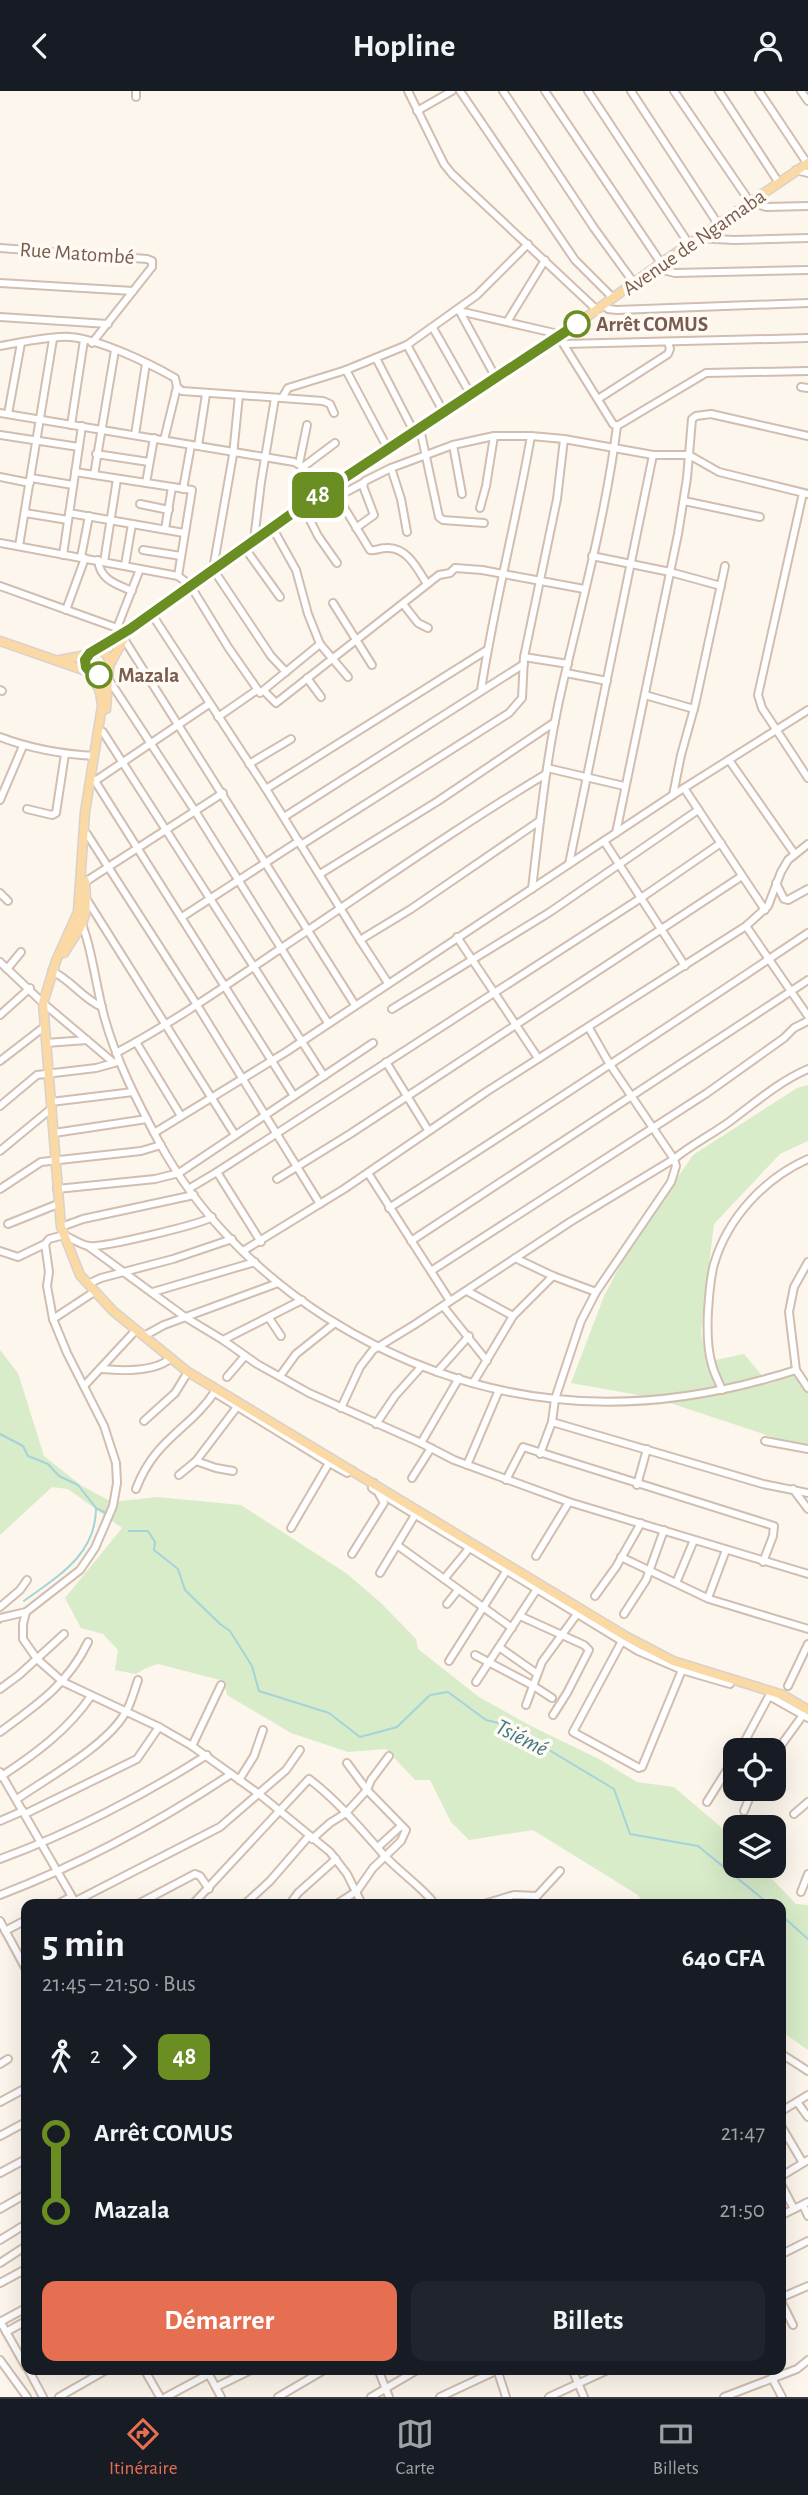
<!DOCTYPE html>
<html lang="fr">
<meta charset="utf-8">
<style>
:root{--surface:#171b24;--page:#20242c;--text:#f1f3f6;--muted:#9ea1a6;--line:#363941;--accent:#e76f51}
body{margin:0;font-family:"Alegreya Sans",sans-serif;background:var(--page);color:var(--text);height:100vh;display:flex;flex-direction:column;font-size:26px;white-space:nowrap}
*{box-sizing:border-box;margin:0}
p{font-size:23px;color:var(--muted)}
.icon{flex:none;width:38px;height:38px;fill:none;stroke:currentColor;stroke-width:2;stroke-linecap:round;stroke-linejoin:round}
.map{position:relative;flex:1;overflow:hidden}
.sheet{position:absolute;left:21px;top:1808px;width:765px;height:476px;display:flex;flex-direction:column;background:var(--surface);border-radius:14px;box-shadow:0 7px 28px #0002}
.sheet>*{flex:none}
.badge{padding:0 14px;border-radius:10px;font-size:24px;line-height:46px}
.tools{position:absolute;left:723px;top:1647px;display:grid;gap:14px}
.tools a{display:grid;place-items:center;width:63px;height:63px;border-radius:14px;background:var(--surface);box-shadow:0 7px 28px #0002;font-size:35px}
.map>.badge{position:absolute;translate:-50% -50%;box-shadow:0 0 0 4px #fff}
.legs{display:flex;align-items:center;gap:10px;height:77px;padding:0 21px;font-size:23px}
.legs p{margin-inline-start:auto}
.summary{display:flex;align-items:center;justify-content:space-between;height:119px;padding:0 21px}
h1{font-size:38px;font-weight:700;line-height:52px}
.primary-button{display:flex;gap:14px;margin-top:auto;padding:14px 21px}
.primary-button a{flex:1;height:80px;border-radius:14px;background:var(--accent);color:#fff;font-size:28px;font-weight:700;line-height:80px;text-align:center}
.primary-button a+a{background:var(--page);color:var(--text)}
ul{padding:0 21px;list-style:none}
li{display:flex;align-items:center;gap:24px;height:77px;font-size:26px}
li i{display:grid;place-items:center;width:10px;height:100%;margin:0 9px;background:currentColor}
li i::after{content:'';width:18px;height:18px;margin:-9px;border:5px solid;border-radius:50%;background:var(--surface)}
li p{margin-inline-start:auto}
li:first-child i{background:linear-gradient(#0000 50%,currentColor 0)}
li:last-child i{background:linear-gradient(currentColor 50%,#0000 0)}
header{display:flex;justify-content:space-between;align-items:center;height:91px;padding:0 21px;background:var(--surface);font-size:32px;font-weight:700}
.dock{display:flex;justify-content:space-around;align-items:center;height:98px;border-top:2px solid var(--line);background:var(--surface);font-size:19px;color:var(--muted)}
.dock a{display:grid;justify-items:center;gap:4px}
.dock .selected{color:var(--accent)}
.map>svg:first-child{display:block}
.green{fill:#d8ecc9}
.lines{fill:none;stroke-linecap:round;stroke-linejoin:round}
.stream{stroke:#a5d3da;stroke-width:2}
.minor-casing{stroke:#d1beb0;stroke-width:10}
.major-casing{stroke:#dad1cd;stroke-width:11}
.minor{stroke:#fff;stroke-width:6}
.major{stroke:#fbd9a5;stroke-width:8}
.line-1-casing{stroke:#fff;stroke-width:16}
.line-1{stroke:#6b8e23;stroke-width:10}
.stop-1-dot{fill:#fff;stroke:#6b8e23;stroke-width:3.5}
.labels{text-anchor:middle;stroke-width:7;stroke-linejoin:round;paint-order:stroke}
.street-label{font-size:21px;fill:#7a5c4d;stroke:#fffaf3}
.stop-label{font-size:21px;font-weight:bold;fill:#7a5c4d;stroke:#fffaf3;text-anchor:start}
.water-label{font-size:23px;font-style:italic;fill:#437c86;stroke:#fffaf3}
</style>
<header><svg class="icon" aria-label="back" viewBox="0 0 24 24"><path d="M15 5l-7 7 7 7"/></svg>Hopline<svg class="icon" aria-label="person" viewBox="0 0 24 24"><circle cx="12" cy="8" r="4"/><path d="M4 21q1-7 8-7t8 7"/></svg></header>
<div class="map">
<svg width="808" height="2306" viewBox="0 0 808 2306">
<rect width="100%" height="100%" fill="#fdf6ec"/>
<g class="green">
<polygon points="808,994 808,1050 780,1063 714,1133 701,1240 706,1271 744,1263 769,1293 792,1284 808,1294 808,1358 655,1307 571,1292 604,1205 631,1154 693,1064 797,997"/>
<polygon points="0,1259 18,1282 44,1365 82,1395 112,1411 157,1406 241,1414 346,1482 381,1512 416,1548 418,1558 479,1606 529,1634 599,1668 637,1691 674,1696 722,1737 735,1751 735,1774 756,1775 774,1790 796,1813 808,1814 808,1959 781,1940 780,1813 644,1813 638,1804 533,1739 469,1749 451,1731 430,1689 415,1689 386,1658 348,1661 291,1642 227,1604 224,1590 158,1573 146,1577 136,1583 115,1579 118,1559 103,1543 81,1537 65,1507 122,1437 68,1398 52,1396 0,1444"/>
</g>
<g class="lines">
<g class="stream">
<polyline points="0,1343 23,1355 28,1365 48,1373 59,1385 78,1394 96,1417 106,1422"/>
<polyline points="129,1440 148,1440 155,1451 154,1459 178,1478 185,1499 220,1533 230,1540 252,1575 259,1600 329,1622 360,1646 397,1636 430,1604 448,1601 486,1629 507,1634 519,1649 534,1650 614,1698 630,1743 698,1755 769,1813"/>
<path d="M 24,1510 C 58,1485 96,1464 96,1417"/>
<polyline points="0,1532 1,1531"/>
<polyline points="780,1823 808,1848"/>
<polyline points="0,1838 26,1887"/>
</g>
<defs>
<g id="minor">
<polyline points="408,0 444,73 452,83 597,219"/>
<polyline points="460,0 575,169 613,207"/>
<polyline points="503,0 594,137 634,192"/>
<polyline points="545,0 661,172"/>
<polyline points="588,0 689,153"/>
<polyline points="631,0 718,133"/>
<polyline points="674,0 750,111 766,116 808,115"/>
<polyline points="719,0 779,92"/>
<polyline points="759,0 807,72"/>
<polyline points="801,0 808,10"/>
<polyline points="136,6 136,0"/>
<polyline points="417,20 452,0"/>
<polyline points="796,79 808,82"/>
<polyline points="698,147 734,149 808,147"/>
<polyline points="0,157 147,168 152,170 152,176 92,252"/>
<polyline points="654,177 675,182 808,179"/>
<polyline points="0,192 133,200"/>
<polyline points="604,214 608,218 617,219 808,212"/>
<polyline points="459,219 496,287"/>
<polyline points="459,220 563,244"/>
<polyline points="0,226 108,233"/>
<polyline points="507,231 545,169"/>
<polyline points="433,237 471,304"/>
<polyline points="564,253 808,247"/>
<polyline points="407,254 444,322"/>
<path d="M 0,255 C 18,252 54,244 70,246 C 99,248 149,272 175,287 L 177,296 L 182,300 L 323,310 L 330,313 L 334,322"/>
<polyline points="376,267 414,341"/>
<polyline points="346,279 388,358"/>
<polyline points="801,296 808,297"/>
<polyline points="239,304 233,364 213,478 271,565 286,581"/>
<polyline points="282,307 288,297 346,279 407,254 477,204 528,153"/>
<polyline points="598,308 668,263 670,258 668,251"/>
<polyline points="0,322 294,371 303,376 320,402"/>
<polyline points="8,323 21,252"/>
<polyline points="71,334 84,249"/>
<polyline points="617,335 706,282 808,280"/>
<polyline points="420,338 439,426 443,429 484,432"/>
<polyline points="0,344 79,356"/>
<polyline points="135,344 146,272"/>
<polyline points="164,349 177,296"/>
<polyline points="453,354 462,403"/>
<polyline points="198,355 206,303"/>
<polyline points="96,363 149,371"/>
<polyline points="299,373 307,334"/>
<polyline points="303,376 335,352"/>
<polyline points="391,377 401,408 407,441"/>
<polyline points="75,381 192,399 178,485"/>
<polyline points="94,384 115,259"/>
<polyline points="0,386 30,392"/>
<polyline points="31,387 73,394"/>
<polyline points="146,392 154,347"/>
<path d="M 331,395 L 370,459 C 376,460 380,457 386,457 C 407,455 418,479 427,493"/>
<polyline points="183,398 191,354"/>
<polyline points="803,402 758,604 762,617 808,687"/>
<polyline points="311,409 320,415 363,392"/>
<polyline points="684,410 760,426"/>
<polyline points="140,413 169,419"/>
<polyline points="303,415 318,445 337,472"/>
<polyline points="480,417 486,395 494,345"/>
<polyline points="25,422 68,429"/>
<polyline points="69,422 184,442"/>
<polyline points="272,436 296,479 308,523 320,553 348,586"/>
<polyline points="356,437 374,424 363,395 365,390 391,377 453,354 494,345 531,345 564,348 653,364 689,364 719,381 808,403"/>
<polyline points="165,438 172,396"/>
<polyline points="254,449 261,391 275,307"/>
<polyline points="0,452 178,485 190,494 228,556 260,602 320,553"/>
<polyline points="19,455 53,248"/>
<polyline points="244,456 280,506"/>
<polyline points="143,459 181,465"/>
<polyline points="63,464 82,335"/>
<polyline points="592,465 670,481 721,495"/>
<polyline points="81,466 89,425"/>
<path d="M 98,469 C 100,489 116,493 132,500"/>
<polyline points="104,471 117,388"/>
<polyline points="125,474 132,433"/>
<polyline points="0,495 117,537 355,914"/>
<polyline points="333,512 372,574"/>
<polyline points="403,513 418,532 428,537"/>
<polyline points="66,519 85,467"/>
<polyline points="151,522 266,698 360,849"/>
<polyline points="117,537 140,478"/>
<polyline points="524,566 568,573"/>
<polyline points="566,582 607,590"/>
<polyline points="307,587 321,606"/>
<polyline points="109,589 195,720 328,932"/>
<polyline points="0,599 2,600"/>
<path d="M 481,599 C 494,514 516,431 531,345"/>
<polyline points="264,600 276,612 439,484 450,482 455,477 482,479 584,498"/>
<polyline points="645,604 694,618"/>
<polyline points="218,626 257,599"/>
<polyline points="103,641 324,985"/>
<path d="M 0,646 C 31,658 61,663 94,665"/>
<polyline points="729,669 794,762"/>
<polyline points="249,673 291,648"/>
<polyline points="547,677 624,695"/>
<polyline points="93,688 95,690 209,613"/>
<polyline points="95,690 294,1005"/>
<polyline points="684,697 765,819"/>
<polyline points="266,698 487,559"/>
<polyline points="673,704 681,664 695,614 725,475"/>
<polyline points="0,709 23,655"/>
<polyline points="27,718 52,724 56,722 65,663"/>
<polyline points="284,726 524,573"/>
<polyline points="616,742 678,443 687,387 692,328 696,325 711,323 808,345"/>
<polyline points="87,743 197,914 320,1113"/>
<polyline points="604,750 685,875"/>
<polyline points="301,754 509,622 522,607 524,566 557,408 564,348"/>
<polyline points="569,773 653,364"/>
<polyline points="320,783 438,710 555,631"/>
<polyline points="85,791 223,702"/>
<polyline points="776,792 784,808 788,809 808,798"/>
<path d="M 532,798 C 540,729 547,660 563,592 C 583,507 606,422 617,335 L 613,333 L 559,246"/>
<polyline points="0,802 8,810"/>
<polyline points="87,809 235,1044"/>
<path d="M 78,823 C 92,855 95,891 104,925 C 116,969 137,1010 159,1051 C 236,1193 397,1292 556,1308 C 638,1317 718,1304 796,1279"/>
<polyline points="182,826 299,750"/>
<polyline points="746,835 808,925"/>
<polyline points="457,846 538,967"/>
<polyline points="0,871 43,912 114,972 119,970"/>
<polyline points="7,878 21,861"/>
<path d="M 52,880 C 71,889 83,908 102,916"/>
<polyline points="388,892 360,849 411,818 538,731"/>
<polyline points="392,918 550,821 698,719"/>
<polyline points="0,924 30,897"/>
<polyline points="136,951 181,1025"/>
<polyline points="46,952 87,949"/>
<path d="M 116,962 C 174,931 228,893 283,856 C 370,798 456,737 546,683"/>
<polyline points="0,970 44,936"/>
<polyline points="386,971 428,1039"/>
<polyline points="51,1011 133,1001"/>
<polyline points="0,1015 37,984 96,977 114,972"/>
<polyline points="54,1042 147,1028"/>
<polyline points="154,1042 286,961 673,704 808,619"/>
<polyline points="0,1060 52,1017"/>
<polyline points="217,1081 641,807 721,752"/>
<polyline points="368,1082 450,1210"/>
<polyline points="277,1088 350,1043 742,785"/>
<polyline points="190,1097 217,1081 261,1151"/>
<polyline points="0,1098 41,1071 141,1060 161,1054"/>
<polyline points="57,1098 155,1088 179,1082 373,952"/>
<path d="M 389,1117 C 530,1027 669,935 808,842"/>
<path d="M 212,1126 C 202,1133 102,1157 89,1155 C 81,1154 71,1147 64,1144 L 49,1148 L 45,1153 L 49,1181 L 47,1195 L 53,1228 L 67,1262 L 104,1335 L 116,1372 L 117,1392 L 113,1415 L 95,1457 L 80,1479 L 26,1521 L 23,1533 L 23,1548 L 37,1568 L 63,1591 L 159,1636 L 192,1655 L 259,1703 L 330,1761 L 347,1783 L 362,1813"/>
<polyline points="8,1133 58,1113"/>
<polyline points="61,1136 83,1128 194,1104"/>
<polyline points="411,1150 808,889"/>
<polyline points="88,1155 185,1226 223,1249 257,1273 309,1302 421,1352 454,1369 569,1411 808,1483"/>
<polyline points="0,1160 18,1166 45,1153"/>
<polyline points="243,1160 344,1098 486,1001 746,835 768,815 781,781 788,769 808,753"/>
<polyline points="515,1167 553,1185 596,1201"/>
<polyline points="808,1171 794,1196 789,1221 796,1279 808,1297"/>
<polyline points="431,1180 707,1002 784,947 794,937 808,930"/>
<polyline points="88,1193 101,1187 173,1168 232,1148"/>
<polyline points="467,1200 513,1225"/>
<polyline points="153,1201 255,1171"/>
<polyline points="443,1215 487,1270"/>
<polyline points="269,1227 281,1245"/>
<polyline points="53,1228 94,1201"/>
<polyline points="144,1245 164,1234 278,1192"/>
<polyline points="223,1249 302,1209"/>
<path d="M 102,1278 C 123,1280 155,1281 171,1267"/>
<polyline points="437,1281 469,1245"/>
<polyline points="280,1285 296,1263 335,1232"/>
<polyline points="227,1286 245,1265"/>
<polyline points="473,1292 513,1225 553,1185"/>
<polyline points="84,1295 136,1239"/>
<path d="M 722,1299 C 719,1291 714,1282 712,1274 C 707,1257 707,1238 708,1220 C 709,1205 710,1188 714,1173 C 728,1126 765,1087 808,1068"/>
<polyline points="215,1302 329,1372 347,1382 352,1379"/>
<path d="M 341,1317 L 360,1276 L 373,1259 L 414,1234 L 570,1131 L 674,1068 C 691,1054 711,1044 729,1031 C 755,1012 778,991 808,978"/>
<polyline points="144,1330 175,1302 188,1281"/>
<polyline points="552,1331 763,1393 808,1402"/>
<polyline points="376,1333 395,1305 421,1276"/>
<polyline points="765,1350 808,1358"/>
<polyline points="421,1352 459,1287"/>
<polyline points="540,1363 552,1331 555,1308 581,1230 596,1201 671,1091 676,1075 674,1068 609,972 589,937"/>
<polyline points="196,1370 216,1377 233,1380"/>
<polyline points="467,1374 499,1299"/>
<polyline points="179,1384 196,1370 237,1316"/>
<polyline points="412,1387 431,1357"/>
<polyline points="506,1389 523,1356 774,1435 773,1445 763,1471"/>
<polyline points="374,1392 372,1397 378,1401 638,1560 682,1579 730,1593"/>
<polyline points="637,1394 647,1358"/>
<path d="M 136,1398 C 155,1347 190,1339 216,1299"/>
<polyline points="793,1398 808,1418"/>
<polyline points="291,1437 329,1372"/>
<polyline points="397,1454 512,1537"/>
<polyline points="352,1463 382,1415 384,1412 379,1403"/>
<polyline points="536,1465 569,1411"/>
<polyline points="621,1466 709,1508 808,1538"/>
<polyline points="380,1482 415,1424"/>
<polyline points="444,1488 472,1454"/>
<polyline points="676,1492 694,1449"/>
<polyline points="595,1505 616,1476 641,1432"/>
<polyline points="708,1507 726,1459"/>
<polyline points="447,1513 458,1499"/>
<polyline points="0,1516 20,1499 27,1489"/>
<polyline points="624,1523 646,1489 664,1439"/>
<polyline points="520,1525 584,1554 589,1559 567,1602 553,1624"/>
<polyline points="0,1527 26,1521"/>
<polyline points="622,1550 573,1641 639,1677 642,1676 682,1579"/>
<polyline points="499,1556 536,1582"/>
<polyline points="475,1564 532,1594 552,1607"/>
<polyline points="449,1570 507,1479"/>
<polyline points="476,1591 539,1495"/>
<polyline points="788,1595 808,1553"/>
<polyline points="0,1598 19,1584 64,1543"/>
<polyline points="526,1614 542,1571 580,1519"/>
<path d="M 0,1641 C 37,1614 68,1593 88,1551"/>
<polyline points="192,1655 221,1594"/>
<polyline points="741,1657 757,1659"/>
<polyline points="740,1659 769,1605 808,1627"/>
<polyline points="774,1664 803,1624"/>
<polyline points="0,1681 75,1811"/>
<path d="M 0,1686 C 34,1664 68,1639 91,1605"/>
<polyline points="239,1689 254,1665 263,1639"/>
<path d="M 17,1708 C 49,1686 104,1656 124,1624 C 131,1614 134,1600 138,1589"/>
<polyline points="707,1711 735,1666"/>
<polyline points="744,1720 753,1698"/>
<polyline points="25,1723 137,1668 159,1636"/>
<polyline points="794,1723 808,1711"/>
<polyline points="0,1730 23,1720"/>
<polyline points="312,1748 330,1732 346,1722 367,1699 371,1689 389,1665"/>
<polyline points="378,1756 401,1735"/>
<path d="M 0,1768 C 69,1743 144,1704 207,1664"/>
<polyline points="801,1801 808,1783"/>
<path d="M 0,1804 C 81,1773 159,1731 231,1683"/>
<polyline points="74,1811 220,1736 286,1679 300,1659"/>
<polyline points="58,1813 71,1806"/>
<polyline points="138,1813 195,1783 200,1785 209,1798"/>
<path d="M 193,1813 L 309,1688 C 337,1709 360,1737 383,1763 C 399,1781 420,1794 435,1813"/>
<polyline points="245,1813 270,1790 309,1745"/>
<polyline points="290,1813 298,1802 336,1768"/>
<polyline points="337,1813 357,1800 373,1777 401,1750 406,1739 367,1699 347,1672"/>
<polyline points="484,1813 514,1804 537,1805 560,1780"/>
<polyline points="0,1830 26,1878"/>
<polyline points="5,1840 26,1829"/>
<polyline points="780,1962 808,1980"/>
<polyline points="0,1973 8,1968"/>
<polyline points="0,2011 26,1997"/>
<polyline points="797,2011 808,2026"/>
<polyline points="780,2021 808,2004"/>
<polyline points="780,2033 803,2072"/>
<polyline points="0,2045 26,2031"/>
<polyline points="0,2082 26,2068"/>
<polyline points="780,2086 808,2069"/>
<polyline points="780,2091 794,2118"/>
<polyline points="803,2114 808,2125"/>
<polyline points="0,2118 26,2103"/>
<polyline points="780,2125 808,2111"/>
<polyline points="0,2149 26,2133"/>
<polyline points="780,2164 808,2150"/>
<polyline points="0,2172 26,2155"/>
<polyline points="0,2192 26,2178"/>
<polyline points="780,2207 808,2195"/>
<polyline points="780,2208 793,2234"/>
<polyline points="0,2230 26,2276"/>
<polyline points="0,2231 26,2217"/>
<polyline points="6,2241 26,2230"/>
<polyline points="0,2269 27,2306"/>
<polyline points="28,2278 43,2306"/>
<polyline points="144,2278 160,2306"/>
<polyline points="206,2278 221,2306"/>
<polyline points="378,2278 389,2306"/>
<polyline points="497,2278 506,2306"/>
<polyline points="572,2278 584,2306"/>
<polyline points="772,2287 782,2306"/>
<polyline points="216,2296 253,2278"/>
<polyline points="59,2306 108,2278"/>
<polyline points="166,2306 209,2283"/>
<polyline points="278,2306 326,2278"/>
<polyline points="371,2306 419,2278"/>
<polyline points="440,2306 500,2278"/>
<polyline points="549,2306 610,2278"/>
<polyline points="724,2306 797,2278 808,2269"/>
</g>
<g id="major">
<polyline points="0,550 89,581"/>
<circle cx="97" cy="571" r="12"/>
<polyline points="93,560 130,538 311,409 559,246 661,172 808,72"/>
<polyline points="60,569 87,564"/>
<polyline points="110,573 127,542"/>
<polyline points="91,582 100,601 102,615 85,721 78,821 56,870 43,912 61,1136 80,1184 113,1220 188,1281 627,1546 673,1570 783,1604 808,1619"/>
<polyline points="106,618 109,575"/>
<path d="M 64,862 C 85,829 88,830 85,790"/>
</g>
</defs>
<use href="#minor" class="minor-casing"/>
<use href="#major" class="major-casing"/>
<use href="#minor" class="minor"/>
<use href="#major" class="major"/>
</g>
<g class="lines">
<defs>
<polyline id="line-1" points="99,584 91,582 86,576 85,569 90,562 130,538 311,409 577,233"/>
</defs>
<use href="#line-1" class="line-1-casing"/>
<use href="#line-1" class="line-1"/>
</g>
<g class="stop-1-dot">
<circle cx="577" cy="233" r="12"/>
<circle cx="99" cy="584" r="12"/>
</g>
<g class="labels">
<g class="street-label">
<text transform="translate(694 151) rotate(-35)" y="7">Avenue de Ngamaba</text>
<text transform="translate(77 162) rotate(4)" y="7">Rue Matombé</text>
</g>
<g class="stop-label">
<text x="596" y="240">Arrêt COMUS</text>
<text x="118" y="591">Mazala</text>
</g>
<g class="water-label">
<text transform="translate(522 1646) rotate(27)" y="8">Tsiémé</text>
</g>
</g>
</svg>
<div class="tools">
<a><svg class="icon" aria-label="locate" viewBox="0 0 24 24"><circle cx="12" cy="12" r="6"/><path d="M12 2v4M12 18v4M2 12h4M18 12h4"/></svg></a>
<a><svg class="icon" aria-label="layers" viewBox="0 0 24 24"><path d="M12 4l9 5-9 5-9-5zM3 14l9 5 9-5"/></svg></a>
</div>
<b class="badge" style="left:318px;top:404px;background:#6b8e23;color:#fff">48</b>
<section class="sheet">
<div class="summary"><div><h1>5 min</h1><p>21:45 – 21:50 · Bus</p></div><b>640 CFA</b></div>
<div class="legs"><svg class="icon" aria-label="walk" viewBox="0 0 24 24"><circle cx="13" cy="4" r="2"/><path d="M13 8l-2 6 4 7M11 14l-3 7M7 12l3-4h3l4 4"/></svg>2<svg class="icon" aria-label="forward" viewBox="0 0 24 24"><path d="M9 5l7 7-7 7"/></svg><b class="badge" style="background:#6b8e23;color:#fff">48</b></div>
<ul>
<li><i style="color:#6b8e23"></i><b>Arrêt COMUS</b><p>21:47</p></li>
<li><i style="color:#6b8e23"></i><b>Mazala</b><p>21:50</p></li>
</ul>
<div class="primary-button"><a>Démarrer</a><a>Billets</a></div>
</section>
</div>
<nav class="dock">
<a class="selected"><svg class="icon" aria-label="directions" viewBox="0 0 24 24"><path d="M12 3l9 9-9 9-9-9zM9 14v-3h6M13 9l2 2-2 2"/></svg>Itinéraire</a>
<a><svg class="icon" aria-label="map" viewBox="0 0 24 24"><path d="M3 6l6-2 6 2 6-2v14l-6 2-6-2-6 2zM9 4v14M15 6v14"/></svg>Carte</a>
<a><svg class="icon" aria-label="tickets" viewBox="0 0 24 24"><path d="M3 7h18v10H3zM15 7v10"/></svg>Billets</a>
</nav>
